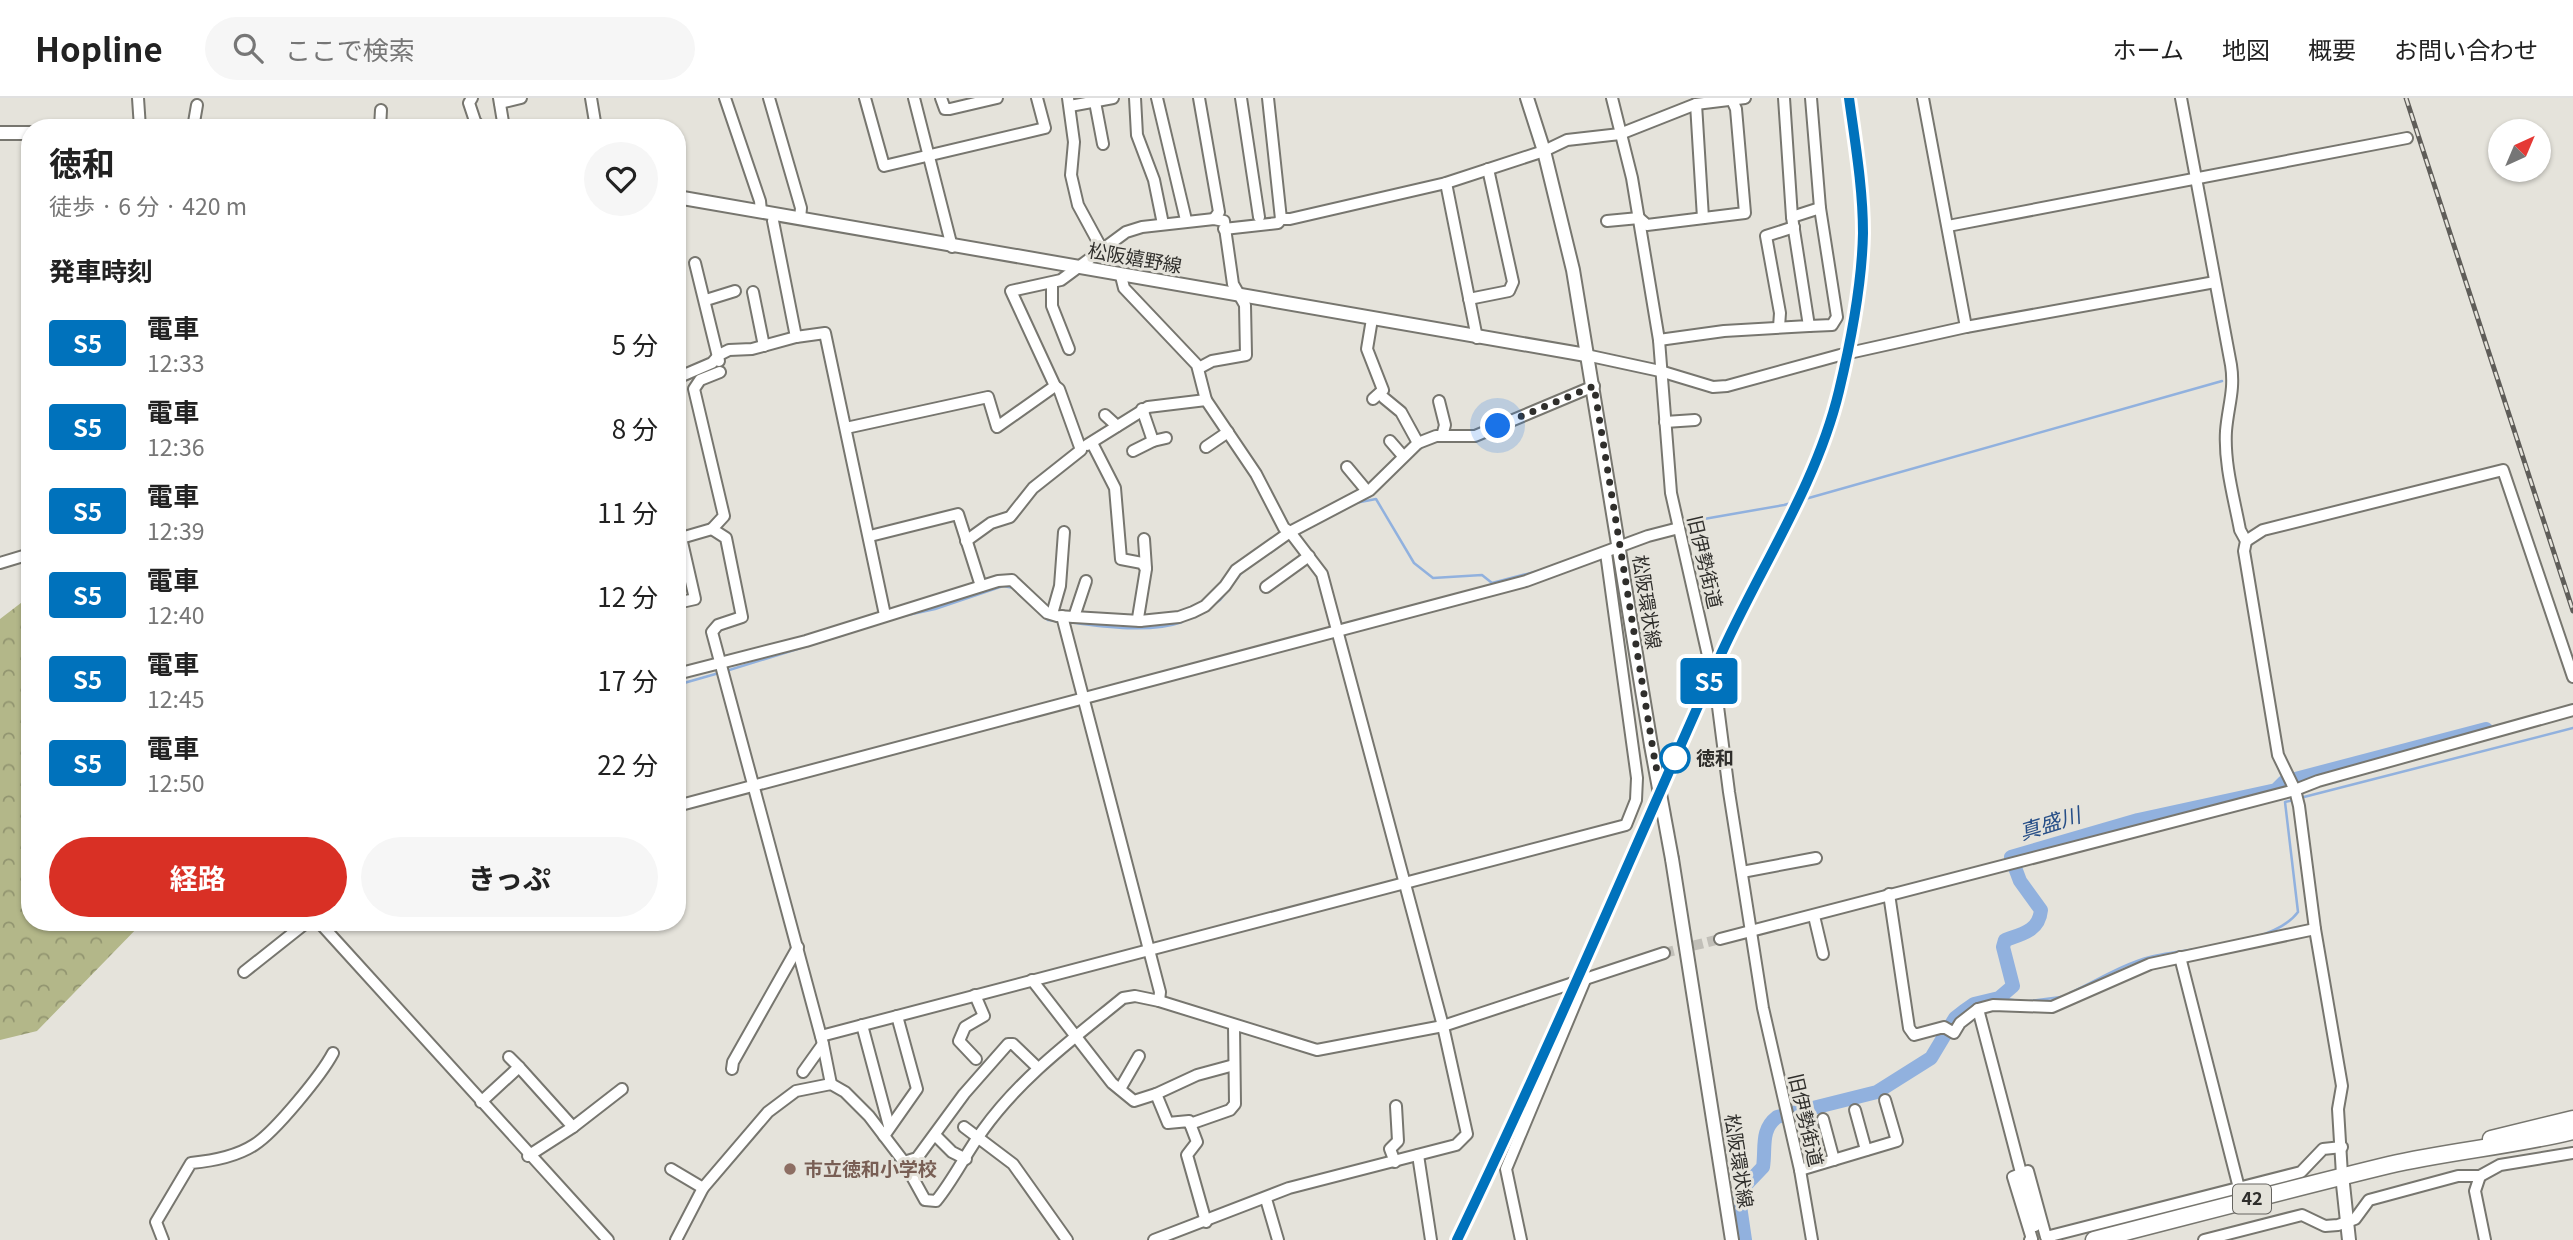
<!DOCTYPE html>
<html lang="ja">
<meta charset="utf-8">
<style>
:root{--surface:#fff;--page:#f6f6f6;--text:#222;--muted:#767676;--line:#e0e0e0;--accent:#d93025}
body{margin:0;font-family:Georgia,"Noto Sans JP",serif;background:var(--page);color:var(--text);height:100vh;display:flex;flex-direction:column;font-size:26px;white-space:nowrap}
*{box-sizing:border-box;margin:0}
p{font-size:23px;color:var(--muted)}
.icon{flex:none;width:38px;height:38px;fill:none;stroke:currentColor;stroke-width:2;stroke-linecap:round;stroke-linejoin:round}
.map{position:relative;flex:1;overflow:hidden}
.side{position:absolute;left:21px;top:21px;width:665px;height:812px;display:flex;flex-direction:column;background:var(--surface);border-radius:28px;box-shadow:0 2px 5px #0004}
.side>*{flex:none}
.badge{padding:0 14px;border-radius:5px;font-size:24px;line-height:46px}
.needle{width:46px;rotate:44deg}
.buttons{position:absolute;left:2488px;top:21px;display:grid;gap:14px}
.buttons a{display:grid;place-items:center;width:63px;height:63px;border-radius:50%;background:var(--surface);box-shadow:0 2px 5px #0004;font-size:35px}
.you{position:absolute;width:35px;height:35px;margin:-18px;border:5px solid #fff;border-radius:50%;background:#1a73e8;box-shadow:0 0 0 10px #1a73e833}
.map>.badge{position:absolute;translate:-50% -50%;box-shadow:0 0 0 4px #fff}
h2{padding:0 28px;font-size:26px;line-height:63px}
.round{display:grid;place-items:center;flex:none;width:74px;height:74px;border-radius:37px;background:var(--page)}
.head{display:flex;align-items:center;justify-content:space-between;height:119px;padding:0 28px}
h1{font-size:33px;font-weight:700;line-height:52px}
.primary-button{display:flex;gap:14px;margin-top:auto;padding:14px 28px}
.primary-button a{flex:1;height:80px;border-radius:42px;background:var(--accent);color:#fff;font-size:28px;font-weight:700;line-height:80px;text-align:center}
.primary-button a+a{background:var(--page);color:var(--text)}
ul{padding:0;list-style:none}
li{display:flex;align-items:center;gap:21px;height:84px;padding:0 28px}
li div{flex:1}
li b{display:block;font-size:26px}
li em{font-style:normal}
li .badge{min-width:77px;font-weight:700;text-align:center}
header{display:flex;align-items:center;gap:42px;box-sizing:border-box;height:98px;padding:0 35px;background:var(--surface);border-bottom:2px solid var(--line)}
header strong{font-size:33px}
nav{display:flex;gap:38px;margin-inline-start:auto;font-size:24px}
.search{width:490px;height:63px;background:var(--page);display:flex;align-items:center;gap:18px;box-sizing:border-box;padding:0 24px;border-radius:38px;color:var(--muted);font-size:26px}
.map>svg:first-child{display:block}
.forest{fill:url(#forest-crowns)}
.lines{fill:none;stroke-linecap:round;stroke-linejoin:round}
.stream{stroke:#91b1de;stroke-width:2.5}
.river{stroke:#91b1de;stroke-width:14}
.minor-tunnel{stroke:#c1bfb8;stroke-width:10;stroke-dasharray:10 5;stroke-linecap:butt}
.minor-casing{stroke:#77766f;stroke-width:14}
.major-casing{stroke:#77766f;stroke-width:16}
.highway-casing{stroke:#77766f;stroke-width:19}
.minor{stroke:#fff;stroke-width:10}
.major{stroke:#fff;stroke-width:12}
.highway{stroke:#fff;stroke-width:16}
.rail-casing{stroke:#5f5d59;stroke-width:5}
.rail{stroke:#e5e3db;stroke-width:2.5;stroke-dasharray:8;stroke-linecap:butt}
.major-bridge-casing{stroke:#77766f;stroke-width:16;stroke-linecap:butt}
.major-bridge{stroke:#fff;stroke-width:12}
.line-casing{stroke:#fff;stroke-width:16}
.line{stroke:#0072bc;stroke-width:10}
.walk{stroke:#2f2e2b;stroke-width:7;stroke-dasharray:0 12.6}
.stop-dot{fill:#fff;stroke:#0072bc;stroke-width:3.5}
.education-dot{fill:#8d6e63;stroke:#e5e3db;stroke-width:2.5}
.labels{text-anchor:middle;stroke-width:6;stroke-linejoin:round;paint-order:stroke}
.shield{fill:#e5e3db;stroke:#666460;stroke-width:2}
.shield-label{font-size:18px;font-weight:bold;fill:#2f2e2b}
.street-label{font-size:19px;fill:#2f2e2b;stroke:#e5e3db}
.stop-label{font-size:19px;font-weight:bold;fill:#2f2e2b;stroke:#e5e3db;text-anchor:start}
.education-label{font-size:19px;font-weight:bold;fill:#785e54;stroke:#e5e3db;text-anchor:start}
.water-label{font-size:21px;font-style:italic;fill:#264e87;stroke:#e5e3db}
</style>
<header>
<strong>Hopline</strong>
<div class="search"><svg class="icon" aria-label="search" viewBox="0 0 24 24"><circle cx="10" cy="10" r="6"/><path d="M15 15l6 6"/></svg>ここで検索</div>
<nav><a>ホーム</a><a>地図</a><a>概要</a><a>お問い合わせ</a></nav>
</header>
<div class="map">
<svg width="2573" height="1142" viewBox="0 0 2573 1142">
<defs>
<pattern id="forest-crowns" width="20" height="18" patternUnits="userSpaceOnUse" patternTransform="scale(1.75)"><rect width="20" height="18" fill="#b3b789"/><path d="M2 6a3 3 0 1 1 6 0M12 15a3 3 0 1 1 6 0" fill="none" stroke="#929570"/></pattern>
</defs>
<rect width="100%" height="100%" fill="#e5e3db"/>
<polygon class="forest" points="30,498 30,824 143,824 37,933 0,942 0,521"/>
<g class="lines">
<g class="stream">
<polyline points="1355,405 1376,401 1414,465 1433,480 1482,477 1492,485 1542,472"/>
<polyline points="1681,425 1784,407 2222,283"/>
<polyline points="1256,464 1277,450"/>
<polyline points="1231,488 1242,474"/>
<polyline points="1028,504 1048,522 1057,523"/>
<polyline points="903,518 935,511 1003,488 1014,490"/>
<polyline points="1195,519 1220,502 1227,493"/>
<path d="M 1067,524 C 1102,528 1148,536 1182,524"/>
<polyline points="726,573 843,537"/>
<polyline points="677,587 719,575"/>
<polyline points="2300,700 2573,630"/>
<path d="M 2070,895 C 2096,883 2123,866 2150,859 C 2190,849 2273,848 2298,814 L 2285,704 L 2294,702"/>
<polyline points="1999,900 2020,903"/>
<polyline points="2030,903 2061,899"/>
</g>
<path class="river" d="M 1745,1142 L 1739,1101 L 1742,1091 L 1763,1069 C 1766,1050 1760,1032 1777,1019 L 1877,994 L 1931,960 L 1955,920 L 1964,913 L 1974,906 L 1999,900 L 2013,888 L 2003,849 L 2005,842 C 2022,836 2039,833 2041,812 L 2020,783 L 2011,759 L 2138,722 L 2276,692 L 2284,684 L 2486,631"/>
<polyline class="minor-tunnel" points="1664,855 1720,841"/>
<defs>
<g id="minor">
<polyline points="138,0 140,30"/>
<polyline points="472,0 469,5 475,23 481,30"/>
<polyline points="499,0 504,30"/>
<polyline points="591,0 596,30"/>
<polyline points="725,0 760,103 761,113"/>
<polyline points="769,0 801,110 800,121"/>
<polyline points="865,0 884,68 1045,30 1037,0"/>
<polyline points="914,0 952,149"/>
<polyline points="941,0 945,11 950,11 997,0"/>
<polyline points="1068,0 1074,44 1071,77 1078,107 1103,153"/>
<polyline points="1135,0 1137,37 1154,82 1163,126"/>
<polyline points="1157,0 1186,122"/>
<polyline points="1199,0 1219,114 1214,121"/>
<polyline points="1241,0 1259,119"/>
<polyline points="1268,0 1281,121"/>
<polyline points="1612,0 1632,80 1659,242 1671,395 1716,593 1729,694 1763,910 1800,1072 1812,1142"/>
<polyline points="1923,0 1966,229"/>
<path d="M 2181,0 L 2231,267 C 2235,292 2228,308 2226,333 C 2224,366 2234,400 2240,432 L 2246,443 L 2244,453 L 2278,657 L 2295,692 L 2299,708 L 2315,831 L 2342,988 L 2338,1011 L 2342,1077"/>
<polyline points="1095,4 1103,46"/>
<polyline points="500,5 521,0"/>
<polyline points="1696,6 1703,120"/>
<polyline points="1070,8 1113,0"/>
<polyline points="193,30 197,7"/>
<polyline points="380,30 381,12"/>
<polyline points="1446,85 1477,240"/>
<polyline points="1792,119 1820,110 1811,0"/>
<polyline points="1607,123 1639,120 1647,127 1745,115 1736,11 1732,2"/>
<polyline points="1948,128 2407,40"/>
<polyline points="1224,131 1278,125 1281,121 1290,121 1446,85 1544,53 1567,42 1620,36 1696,6 1745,0"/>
<polyline points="695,165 719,263"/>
<polyline points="1121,178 1124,190 1197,267 1206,302 1256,376 1284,430 1290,434 1322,476 1443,928 1467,1036 1456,1047 1289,1090 1154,1142"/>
<polyline points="1052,186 1052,208 1069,251"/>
<polyline points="753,194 764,248"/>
<polyline points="1469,201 1509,193 1513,184 1488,71"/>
<polyline points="706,202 735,193"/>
<polyline points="1372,221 1367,251 1383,292 1373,301"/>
<polyline points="1809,228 1832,227 1837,219 1820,110"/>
<polyline points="1779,229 1780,215 1766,138 1794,129"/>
<polyline points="796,239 825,235 885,517"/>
<polyline points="1659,242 1724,233 1809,228 1792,119 1784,0"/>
<polyline points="1586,257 1660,273 1713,289 1727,288 1840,257 1966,229 2215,184"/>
<polyline points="720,274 700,282 694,291 724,418 712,431 726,440 742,519 718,527 712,534 823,946 831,986"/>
<polyline points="677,280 712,265 719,257 729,252 752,251 796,239 773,123"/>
<polyline points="1384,300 1401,314 1418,345"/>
<polyline points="1439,303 1445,327 1442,338"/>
<polyline points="1142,311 1153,343 1166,340"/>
<polyline points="1105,317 1117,328"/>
<polyline points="1665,324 1695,322"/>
<polyline points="846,330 988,299 997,329 1055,288 1011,193 1061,182 1126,134 1142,129 1214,121 1224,123 1233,186 1245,207 1246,257 1212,263 1199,270"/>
<polyline points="1390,343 1403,358"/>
<polyline points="1092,345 1115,390 1121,461 1142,465 1146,471 1138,520 1140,523"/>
<polyline points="1087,347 1148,309 1206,302"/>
<polyline points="1206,349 1228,334"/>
<polyline points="1133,353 1153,343"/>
<polyline points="1347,369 1367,393"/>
<polyline points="677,422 695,501 677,505"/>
<polyline points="870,438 958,416 981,488"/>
<polyline points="681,440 712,431"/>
<polyline points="1144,441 1146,470"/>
<polyline points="966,443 991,425 1010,419 1033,390 1081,352 1059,291 1055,288"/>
<polyline points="2246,443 2263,432 2503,372 2573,579"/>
<polyline points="0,465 30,456"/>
<polyline points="1266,489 1309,458"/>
<polyline points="1052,516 1060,488 1064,434"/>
<polyline points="1062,518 1160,894 1159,903"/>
<polyline points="1074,519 1086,483"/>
<polyline points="677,576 806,543 998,483 1012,482 1047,515 1057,518 1140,523 1179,519 1193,514 1205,508 1225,488 1236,472 1290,434 1370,392 1418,345 1436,338 1475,338 1594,288"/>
<polyline points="677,708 1526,483 1648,438 1679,430"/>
<polyline points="1742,774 1816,760"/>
<polyline points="1889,796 1909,930 1914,937 1944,929 1954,935 1960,925 1978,911 1993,907 2052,909 2150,866 2315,831"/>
<polyline points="1814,818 1823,856"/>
<polyline points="319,824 608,1142"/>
<polyline points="1720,841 2295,692 2318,683 2573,612"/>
<polyline points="2180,859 2239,1090"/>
<polyline points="244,874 307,824"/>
<polyline points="1032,882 1112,985 1134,1003 1156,996 1168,1025 1189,1023 1197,1044 1187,1057 1206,1124"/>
<polyline points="975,897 984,918 965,929 959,943 976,961"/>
<polyline points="1978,911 2035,1128"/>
<polyline points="862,927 889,1028"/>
<polyline points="821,938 1626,727 1636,702 1637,680 1606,455"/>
<polyline points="519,969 573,1029 528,1058"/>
<polyline points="732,971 733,964 798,849"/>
<polyline points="803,974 823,946"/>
<polyline points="1120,991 1139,958"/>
<polyline points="1156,996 1197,977 1234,967"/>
<polyline points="481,1004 519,969 509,959"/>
<polyline points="1855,1012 1866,1052"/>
<polyline points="1823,1021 1834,1062"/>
<polyline points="1190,1026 1230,1012 1235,1006 1234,928"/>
<polyline points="573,1029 622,991"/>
<polyline points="964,1029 1013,1066 1067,1142"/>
<polyline points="935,1037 952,1054 966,1061"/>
<polyline points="884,1038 917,991 897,918"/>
<polyline points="1418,1057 1431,1142"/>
<polyline points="904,1064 917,1060 964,996 1008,946 1013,946 1038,970"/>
<polyline points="1395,1064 1390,1051 1398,1043 1396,1008"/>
<polyline points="671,1071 703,1090"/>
<polyline points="1800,1072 1897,1043 1885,1002"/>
<polyline points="2480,1078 2475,1093 2485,1142"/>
<polyline points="1266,1101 1278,1142"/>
<path d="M 163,1142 L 156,1124 L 191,1065 C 212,1063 237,1058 254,1047 C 275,1034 322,976 333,955"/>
<path d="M 676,1142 L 703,1090 L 768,1014 L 796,993 L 831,986 L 845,994 L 869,1018 L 904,1064 L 925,1102 L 936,1103 C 954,1081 966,1055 983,1032 C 1021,979 1073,941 1123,900 L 1135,898 L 1159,903 L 1317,952 L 1443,928 L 1664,855"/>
<polyline points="1521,1142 1506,1071 1585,882"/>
<polyline points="2030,1142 2032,1141 2013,1079 2028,1073 2046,1139 2301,1074 2323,1051 2342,1049"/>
<polyline points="2204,1142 2302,1117 2325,1128 2338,1127 2355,1121 2369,1102 2458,1078 2480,1078 2500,1067 2573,1055"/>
</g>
<g id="major">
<polyline points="1527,0 1544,53 1573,172 1651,647"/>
<polyline points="0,35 30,35"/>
<polyline points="677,99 1586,257"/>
<polyline points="1672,761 1732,1142"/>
<polyline points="2342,1077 2349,1142"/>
</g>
<g id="highway">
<polyline points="2491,1041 2573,1021"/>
<path d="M 2094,1142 C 2192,1117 2290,1091 2389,1067 C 2450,1053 2512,1048 2573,1033"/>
</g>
</defs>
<use href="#minor" class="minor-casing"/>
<use href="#major" class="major-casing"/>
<use href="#highway" class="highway-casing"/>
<use href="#minor" class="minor"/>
<use href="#major" class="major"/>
<use href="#highway" class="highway"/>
<defs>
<g id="rail">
<polyline points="2406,0 2573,513"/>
<polyline points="1457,1142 1576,884 1719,560 1798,399 1838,297 1849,246 1862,135 1849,0"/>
</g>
</defs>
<use href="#rail" class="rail-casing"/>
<use href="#rail" class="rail"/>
<defs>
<polyline id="major-bridge" points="1651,647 1672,761"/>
</defs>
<use href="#major-bridge" class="major-bridge-casing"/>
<use href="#major-bridge" class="major-bridge"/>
</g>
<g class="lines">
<defs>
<path id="line" d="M 1457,1142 C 1549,951 1632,756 1718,563 C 1757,474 1816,389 1839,293 C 1851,243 1862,187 1863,135 C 1863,90 1855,44 1849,0"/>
</defs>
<use href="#line" class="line-casing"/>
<use href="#line" class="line"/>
<polyline class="walk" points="1498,328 1594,288 1656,670 1675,660"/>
</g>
<circle class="stop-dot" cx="1675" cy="660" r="14"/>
<circle class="education-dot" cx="790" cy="1071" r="7"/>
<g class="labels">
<rect class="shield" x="2233" y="1086.5" width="38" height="29" rx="5"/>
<g class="shield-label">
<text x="2252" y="1107">42</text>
</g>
<g class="street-label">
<text transform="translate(1135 160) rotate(10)" y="7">松阪嬉野線</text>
<text transform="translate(1705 464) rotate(77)" y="7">旧伊勢街道</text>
<text transform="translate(1647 504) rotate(81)" y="7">松阪環状線</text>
<text transform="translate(1806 1022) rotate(77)" y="7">旧伊勢街道</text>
<text transform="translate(1739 1063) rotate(81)" y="7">松阪環状線</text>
</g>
<g class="stop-label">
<text x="1696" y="667">徳和</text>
</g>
<g class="education-label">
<text x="804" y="1078">市立徳和小学校</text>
</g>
<g class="water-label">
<text transform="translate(2050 726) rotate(-17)" y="7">真盛川</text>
</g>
</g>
</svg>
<div class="buttons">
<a><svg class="needle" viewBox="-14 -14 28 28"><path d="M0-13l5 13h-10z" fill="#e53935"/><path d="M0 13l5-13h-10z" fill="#767676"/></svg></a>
</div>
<div class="you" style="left:1498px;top:328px"></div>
<b class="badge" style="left:1709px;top:583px;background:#0072bc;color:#fff">S5</b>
<section class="side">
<div class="head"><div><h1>徳和</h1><p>徒歩 · 6 分 · 420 m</p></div><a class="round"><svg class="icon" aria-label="heart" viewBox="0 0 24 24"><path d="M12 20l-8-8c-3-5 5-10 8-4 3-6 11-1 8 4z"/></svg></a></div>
<h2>発車時刻</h2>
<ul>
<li><span class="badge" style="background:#0072bc;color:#fff">S5</span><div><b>電車</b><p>12:33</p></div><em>5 分</em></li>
<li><span class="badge" style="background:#0072bc;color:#fff">S5</span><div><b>電車</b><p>12:36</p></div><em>8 分</em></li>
<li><span class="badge" style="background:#0072bc;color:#fff">S5</span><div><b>電車</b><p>12:39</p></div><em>11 分</em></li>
<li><span class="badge" style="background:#0072bc;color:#fff">S5</span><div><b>電車</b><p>12:40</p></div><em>12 分</em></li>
<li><span class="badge" style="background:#0072bc;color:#fff">S5</span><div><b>電車</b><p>12:45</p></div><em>17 分</em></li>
<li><span class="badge" style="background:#0072bc;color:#fff">S5</span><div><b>電車</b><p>12:50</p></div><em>22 分</em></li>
</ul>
<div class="primary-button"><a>経路</a><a>きっぷ</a></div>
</section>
</div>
